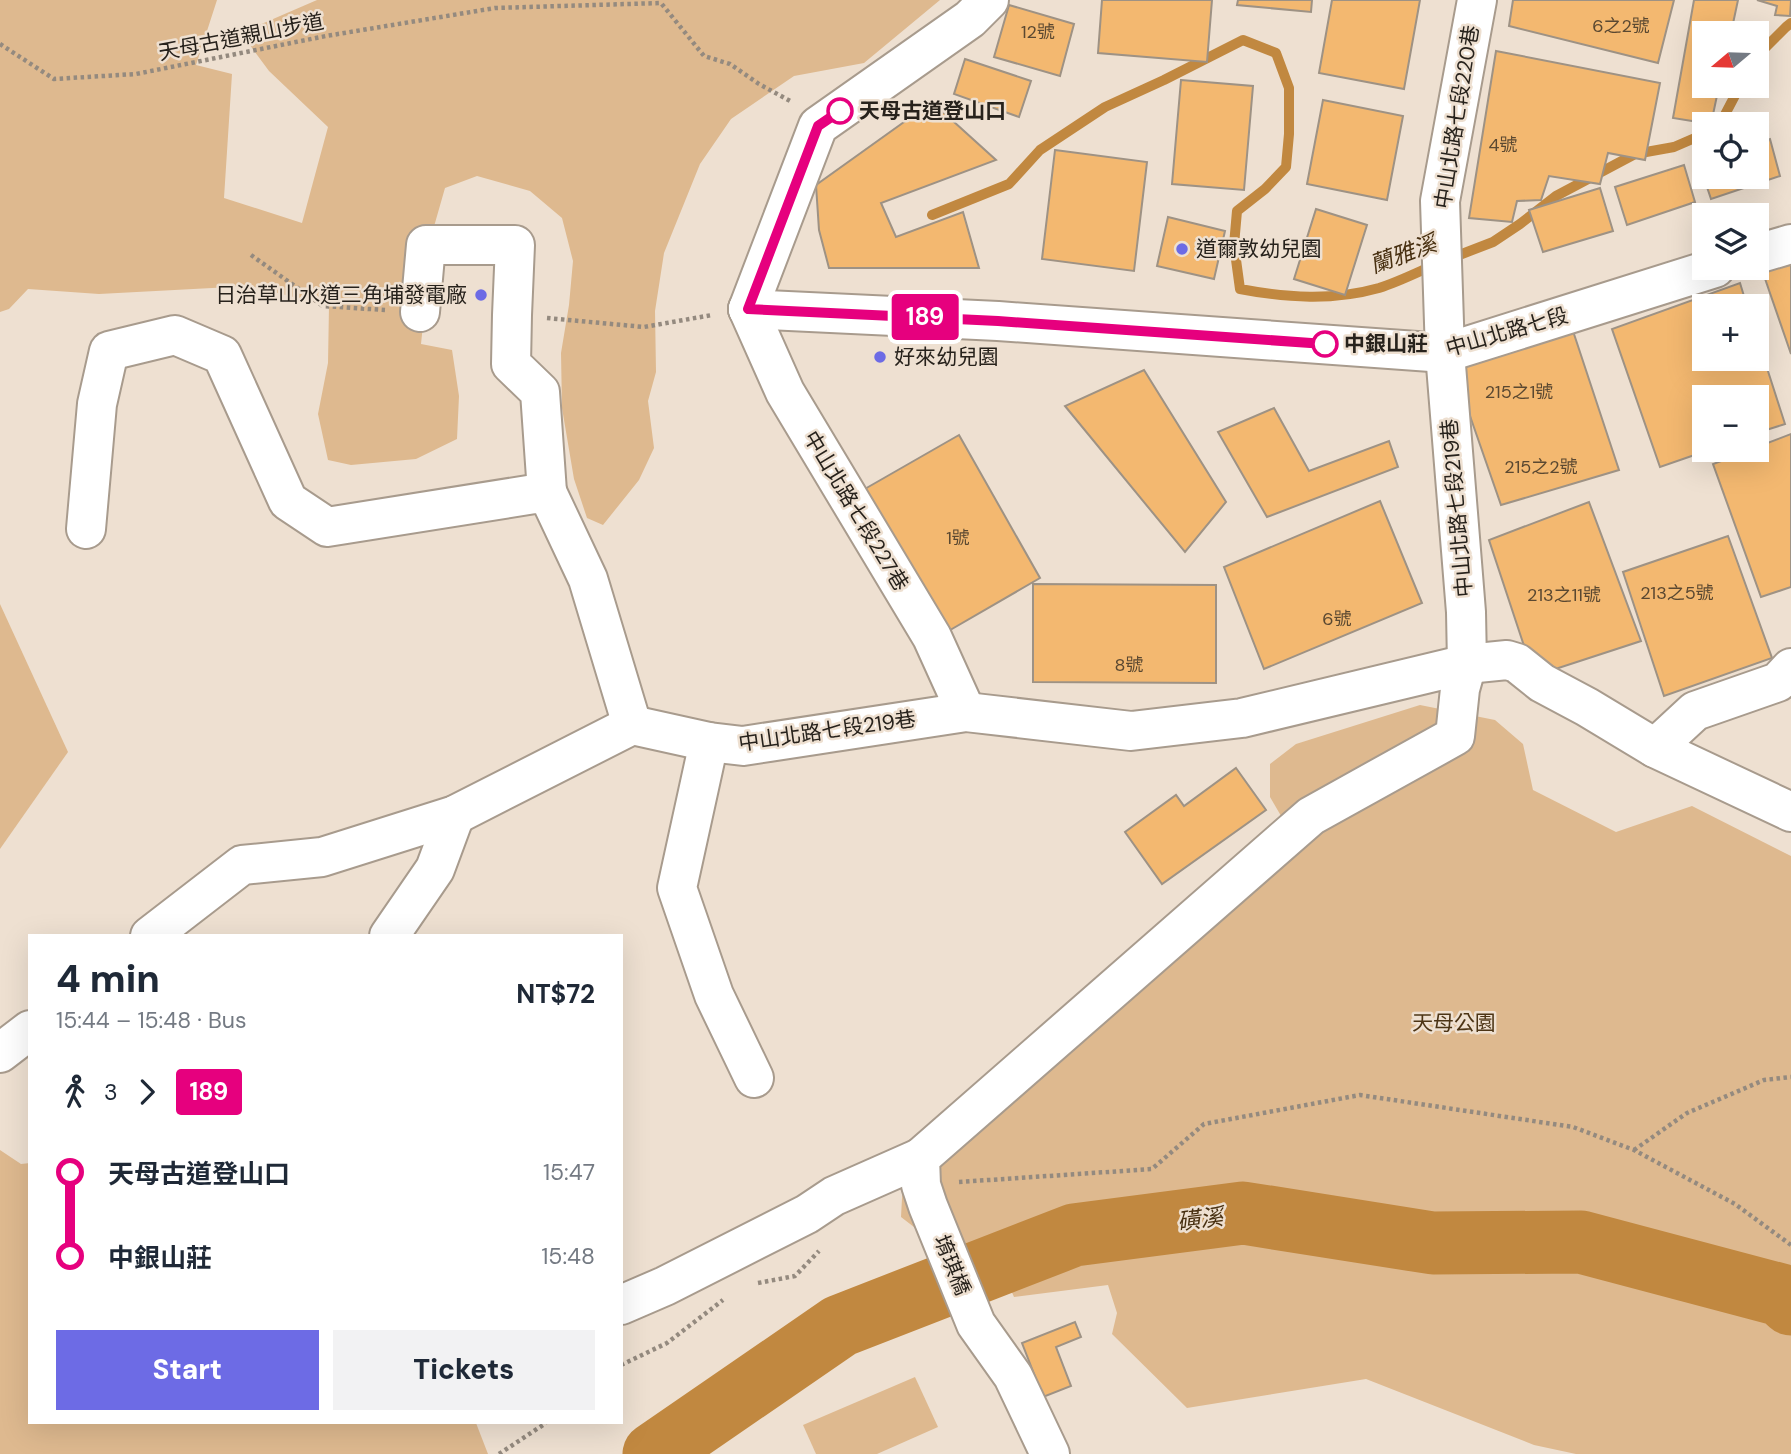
<!DOCTYPE html>
<meta charset="utf-8">
<style>
:root{--surface:#fff;--page:#f2f2f3;--text:#1f2937;--muted:#747a83;--accent:#6d6be5}
body{margin:0;font-family:"DM Sans","Noto Sans TC",sans-serif;background:var(--page);color:var(--text);height:100vh;display:flex;flex-direction:column;font-size:26px;white-space:nowrap}
*{box-sizing:border-box;margin:0}
p{font-size:23px;color:var(--muted)}
.icon{flex:none;width:38px;height:38px;fill:none;stroke:currentColor;stroke-width:2;stroke-linecap:round;stroke-linejoin:round}
.map{position:relative;flex:1;overflow:hidden}
.details{position:absolute;left:28px;top:934px;width:595px;height:490px;display:flex;flex-direction:column;background:var(--surface);border-radius:0px;box-shadow:0 7px 28px #0002}
.details>*{flex:none}
.badge{padding:0 14px;border-radius:5px;font-size:24px;line-height:46px}
.needle{width:46px;rotate:251deg}
.fabs{position:absolute;left:1692px;top:21px;display:grid;gap:14px}
.fabs a{display:grid;place-items:center;width:77px;height:77px;border-radius:0px;background:var(--surface);box-shadow:0 7px 28px #0002;font-size:35px}
.map>.badge{position:absolute;translate:-50% -50%;box-shadow:0 0 0 4px #fff}
.legs{display:flex;align-items:center;gap:10px;height:77px;padding:0 28px;font-size:23px}
.legs p{margin-inline-start:auto}
.head{display:flex;align-items:center;justify-content:space-between;height:119px;padding:0 28px}
h1{font-size:38px;font-weight:800;line-height:52px}
.primary-button{display:flex;gap:14px;margin-top:auto;padding:14px 28px}
.primary-button a{flex:1;height:80px;border-radius:0px;background:var(--accent);color:#fff;font-size:28px;font-weight:800;line-height:80px;text-align:center}
.primary-button a+a{background:var(--page);color:var(--text)}
ul{padding:0 28px;list-style:none}
li{display:flex;align-items:center;gap:24px;height:84px;font-size:26px}
li i{display:grid;place-items:center;width:10px;height:100%;margin:0 9px;background:currentColor}
li i::after{content:'';width:18px;height:18px;margin:-9px;border:5px solid;border-radius:50%;background:var(--surface)}
li p{margin-inline-start:auto}
li:first-child i{background:linear-gradient(#0000 50%,currentColor 0)}
li:last-child i{background:linear-gradient(currentColor 50%,#0000 0)}
.map>svg:first-child{display:block}
.green{fill:#deb98f}
.lines{fill:none;stroke-linecap:round;stroke-linejoin:round}
.stream{stroke:#c18840;stroke-width:10}
.river{stroke:#c18840;stroke-width:63}
.building{fill:#f3b870;stroke:#9e9284;stroke-width:2}
.minor-casing{stroke:#a89b8d;stroke-width:42}
.path{stroke:#948a7f;stroke-width:4.5;stroke-dasharray:3.5 3.5;stroke-linecap:butt}
.minor{stroke:#fff;stroke-width:38}
.line-1-casing{stroke:#fff;stroke-width:16}
.line-1{stroke:#e6007e;stroke-width:10}
.stop-1-dot{fill:#fff;stroke:#e6007e;stroke-width:3.5}
.poi-dot{fill:#6d6be5;stroke:#eee0d1;stroke-width:2.5}
.labels{text-anchor:middle;stroke-width:5;stroke-linejoin:round;paint-order:stroke}
.number-label{font-size:18px;fill:#5a4831}
.street-label{font-size:21px;fill:#27221c;stroke:#eee0d1}
.stop-label{font-size:21px;font-weight:bold;fill:#27221c;stroke:#eee0d1;text-anchor:start}
.poi-label{font-size:21px;fill:#27221c;stroke:#eee0d1;text-anchor:start}
.park-label{font-size:21px;fill:#4c3415;stroke:#eee0d1}
.water-label{font-size:23px;font-style:italic;fill:#483011;stroke:#eee0d1}
</style>
<div class="map">
<svg width="1791" height="1454" viewBox="0 0 1791 1454">
<rect width="100%" height="100%" fill="#eee0d1"/>
<g class="green">
<polygon points="0,0 217,0 196,65 232,74 224,198 302,223 328,127 269,71 241,33 317,0 940,0 864,63 794,76 731,119 700,164 664,253 655,311 656,372 648,401 654,448 639,480 603,525 587,518 574,479 562,408 561,353 569,305 573,261 562,218 530,191 477,176 445,188 433,230 421,344 452,350 459,396 457,439 416,459 351,465 328,460 318,414 328,363 329,306 250,286 99,294 28,289 9,309 0,312"/>
<polygon points="0,604 68,752 0,849"/>
<polygon points="1420,705 1495,720 1523,744 1533,790 1616,832 1692,806 1791,856 1791,1454 1576,1454 1534,1445 1366,1379 1187,1408 1112,1334 1117,1313 1108,1285 1014,1297 994,1251 971,1251 936,1244 901,1217 904,1161 1291,833 1270,797 1270,764 1296,744"/>
<polygon points="0,1150 21,1164 30,1163 30,1423 476,1423 488,1454 0,1454"/>
<polygon points="915,1377 938,1427 877,1454 816,1454 803,1425"/>
</g>
<g class="lines">
<g class="stream">
<polyline points="1757,56 1786,27 1791,23"/>
<polyline points="1720,124 1740,86"/>
<path d="M 932,215 L 1009,184 L 1040,150 L 1105,107 L 1164,80 L 1243,40 L 1276,53 L 1289,88 L 1289,134 L 1286,167 L 1265,189 L 1237,211 L 1234,245 L 1240,289 C 1287,298 1333,301 1379,288 C 1398,282 1416,273 1434,265"/>
<polyline points="1449,259 1493,242 1520,224 1556,196 1635,154 1674,147 1704,134"/>
</g>
<polyline class="river" points="654,1454 840,1326 1074,1235 1243,1213 1433,1243 1581,1242 1781,1295 1791,1304"/>
</g>
<g class="building">
<polygon points="1102,0 1212,0 1207,62 1098,53"/>
<polygon points="1238,0 1312,0 1311,12 1237,5"/>
<polygon points="1332,0 1420,0 1404,89 1319,73"/>
<polygon points="1513,0 1674,0 1658,63 1509,26"/>
<polygon points="1694,0 1738,0 1731,33 1704,33 1704,86 1719,86 1711,124 1673,118"/>
<polygon points="1757,0 1791,0 1790,16 1775,15 1777,6"/>
<polygon points="1009,5 1074,24 1060,76 994,57"/>
<polygon points="1496,51 1660,83 1645,160 1608,153 1600,184 1549,176 1541,200 1517,201 1512,222 1469,218"/>
<polygon points="965,59 1031,81 1019,117 954,94"/>
<polygon points="1181,80 1253,86 1244,190 1172,184"/>
<polygon points="1323,100 1403,116 1387,200 1307,184"/>
<polygon points="932,102 996,160 881,203 896,237 963,212 979,268 829,268 819,230 816,185"/>
<polygon points="1770,139 1780,176 1711,199 1699,163 1704,161 1704,177 1757,177 1757,144"/>
<polygon points="1055,150 1147,162 1134,271 1042,259"/>
<polygon points="1684,165 1695,202 1627,225 1615,187"/>
<polygon points="1600,188 1613,231 1543,252 1529,210"/>
<polygon points="1316,209 1367,225 1345,295 1294,279"/>
<polygon points="1168,217 1225,231 1214,279 1157,266"/>
<polygon points="1791,261 1791,354 1762,270"/>
<polygon points="1740,283 1747,306 1704,306 1704,359 1757,359 1757,337 1785,424 1757,433 1757,397 1704,397 1704,450 1709,450 1660,467 1612,329"/>
<polygon points="1573,331 1619,470 1501,505 1454,370"/>
<polygon points="1144,370 1226,502 1185,552 1065,406"/>
<polygon points="1274,408 1309,471 1389,441 1398,467 1267,517 1218,432"/>
<polygon points="1791,434 1791,587 1761,597 1713,464 1751,450 1757,450 1757,447"/>
<polygon points="959,435 1040,578 945,633 863,490"/>
<polygon points="1380,501 1422,603 1264,669 1224,567"/>
<polygon points="1589,502 1641,641 1534,676 1489,540"/>
<polygon points="1728,536 1772,658 1664,696 1623,572"/>
<polygon points="1033,584 1216,585 1216,683 1033,682"/>
<polygon points="1236,768 1266,810 1162,884 1125,832 1176,795 1184,806"/>
<polygon points="1075,1322 1081,1337 1056,1347 1071,1386 1043,1397 1022,1343"/>
</g>
<g class="lines">
<defs>
<g id="minor">
<polyline points="1757,254 1791,244"/>
<polyline points="748,309 998,321 1445,353 1715,268"/>
<polyline points="748,309 785,392 932,637 966,712"/>
<polyline points="748,309 818,126 970,19 989,0"/>
<polyline points="420,312 426,245 515,245 512,315 511,364 540,392 547,492"/>
<polyline points="86,529 97,404 109,351 175,335 222,355 288,501 327,527 547,492 588,579 632,725"/>
<polyline points="709,742 677,888 714,995 754,1078"/>
<polyline points="1655,748 1695,711 1778,682 1791,668"/>
<polyline points="150,936 242,865 322,857 455,815 632,725 709,742 743,746 966,712 1131,731 1242,718 1467,664 1507,660 1517,663 1542,683 1587,707 1655,748 1791,812"/>
<polyline points="389,936 435,869 455,815"/>
<polyline points="0,1053 30,1030"/>
<polyline points="621,1305 665,1286 807,1214 834,1196 920,1158"/>
<polyline points="1050,1454 1013,1376 976,1324 928,1206 921,1185 920,1158 1311,816 1455,736 1460,689 1467,664 1466,612 1445,353 1440,201 1477,0"/>
</g>
</defs>
<use href="#minor" class="minor-casing"/>
<g class="path">
<polyline points="0,44 54,79 136,74 326,36 495,8 661,3 704,56 730,64 759,84 792,102"/>
<polyline points="251,255 323,306 385,310"/>
<polyline points="547,318 644,327 712,315"/>
<polyline points="1634,1150 1687,1113 1764,1080 1791,1077"/>
<polyline points="959,1182 1152,1169 1204,1124 1360,1095 1573,1127 1634,1150 1735,1204 1791,1245"/>
<polyline points="758,1283 795,1276 819,1251"/>
<polyline points="621,1365 667,1343 723,1300"/>
<polyline points="499,1454 546,1423"/>
</g>
<use href="#minor" class="minor"/>
</g>
<g class="lines">
<defs>
<polyline id="line-1" points="840,111 818,126 748,309 998,321 1325,344"/>
</defs>
<use href="#line-1" class="line-1-casing"/>
<use href="#line-1" class="line-1"/>
</g>
<g class="stop-1-dot">
<circle cx="840" cy="111" r="12"/>
<circle cx="1325" cy="344" r="12"/>
</g>
<g class="poi-dot">
<circle cx="1182" cy="249" r="7"/>
<circle cx="481" cy="295" r="7"/>
<circle cx="880" cy="357" r="7"/>
</g>
<g class="labels">
<g class="number-label">
<text x="1621" y="32">6之2號</text>
<text x="1038" y="38">12號</text>
<text x="1503" y="151">4號</text>
<text x="1519" y="398">215之1號</text>
<text x="1541" y="473">215之2號</text>
<text x="958" y="544">1號</text>
<text x="1677" y="599">213之5號</text>
<text x="1564" y="601">213之11號</text>
<text x="1337" y="625">6號</text>
<text x="1129" y="671">8號</text>
</g>
<g class="street-label">
<text transform="translate(241 37) rotate(-11)" y="7">天母古道親山步道</text>
<text transform="translate(1457 117) rotate(-81)" y="7">中山北路七段220巷</text>
<text transform="translate(1507 332) rotate(-16)" y="7">中山北路七段</text>
<text transform="translate(1457 508) rotate(-95)" y="7">中山北路七段219巷</text>
<text transform="translate(856 511) rotate(59)" y="7">中山北路七段227巷</text>
<text transform="translate(827 731) rotate(-8)" y="7">中山北路七段219巷</text>
<text transform="translate(952 1265) rotate(68)" y="7">堉琪橋</text>
</g>
<g class="stop-label">
<text x="859" y="118">天母古道登山口</text>
<text x="1344" y="351">中銀山莊</text>
</g>
<g class="poi-label">
<text x="1196" y="256">道爾敦幼兒園</text>
<text x="467" y="302" text-anchor="end">日治草山水道三角埔發電廠</text>
<text x="894" y="364">好來幼兒園</text>
</g>
<g class="park-label">
<text x="1454" y="1030">天母公園</text>
</g>
<g class="water-label">
<text transform="translate(1403 254) rotate(-20)" y="8">蘭雅溪</text>
<text transform="translate(1200 1219) rotate(-7)" y="8">磺溪</text>
</g>
</g>
</svg>
<div class="fabs">
<a><svg class="needle" viewBox="-14 -14 28 28"><path d="M0-13l5 13h-10z" fill="#e53935"/><path d="M0 13l5-13h-10z" fill="#747a83"/></svg></a>
<a><svg class="icon" aria-label="locate" viewBox="0 0 24 24"><circle cx="12" cy="12" r="6"/><path d="M12 2v4M12 18v4M2 12h4M18 12h4"/></svg></a>
<a><svg class="icon" aria-label="layers" viewBox="0 0 24 24"><path d="M12 4l9 5-9 5-9-5zM3 14l9 5 9-5"/></svg></a>
<a>+</a>
<a>−</a>
</div>
<b class="badge" style="left:925px;top:317px;background:#e6007e;color:#fff">189</b>
<section class="details">
<div class="head"><div><h1>4 min</h1><p>15:44 – 15:48 · Bus</p></div><b>NT$72</b></div>
<div class="legs"><svg class="icon" aria-label="walk" viewBox="0 0 24 24"><circle cx="13" cy="4" r="2"/><path d="M13 8l-2 6 4 7M11 14l-3 7M7 12l3-4h3l4 4"/></svg>3<svg class="icon" aria-label="forward" viewBox="0 0 24 24"><path d="M9 5l7 7-7 7"/></svg><b class="badge" style="background:#e6007e;color:#fff">189</b></div>
<ul>
<li><i style="color:#e6007e"></i><b>天母古道登山口</b><p>15:47</p></li>
<li><i style="color:#e6007e"></i><b>中銀山莊</b><p>15:48</p></li>
</ul>
<div class="primary-button"><a>Start</a><a>Tickets</a></div>
</section>
</div>
